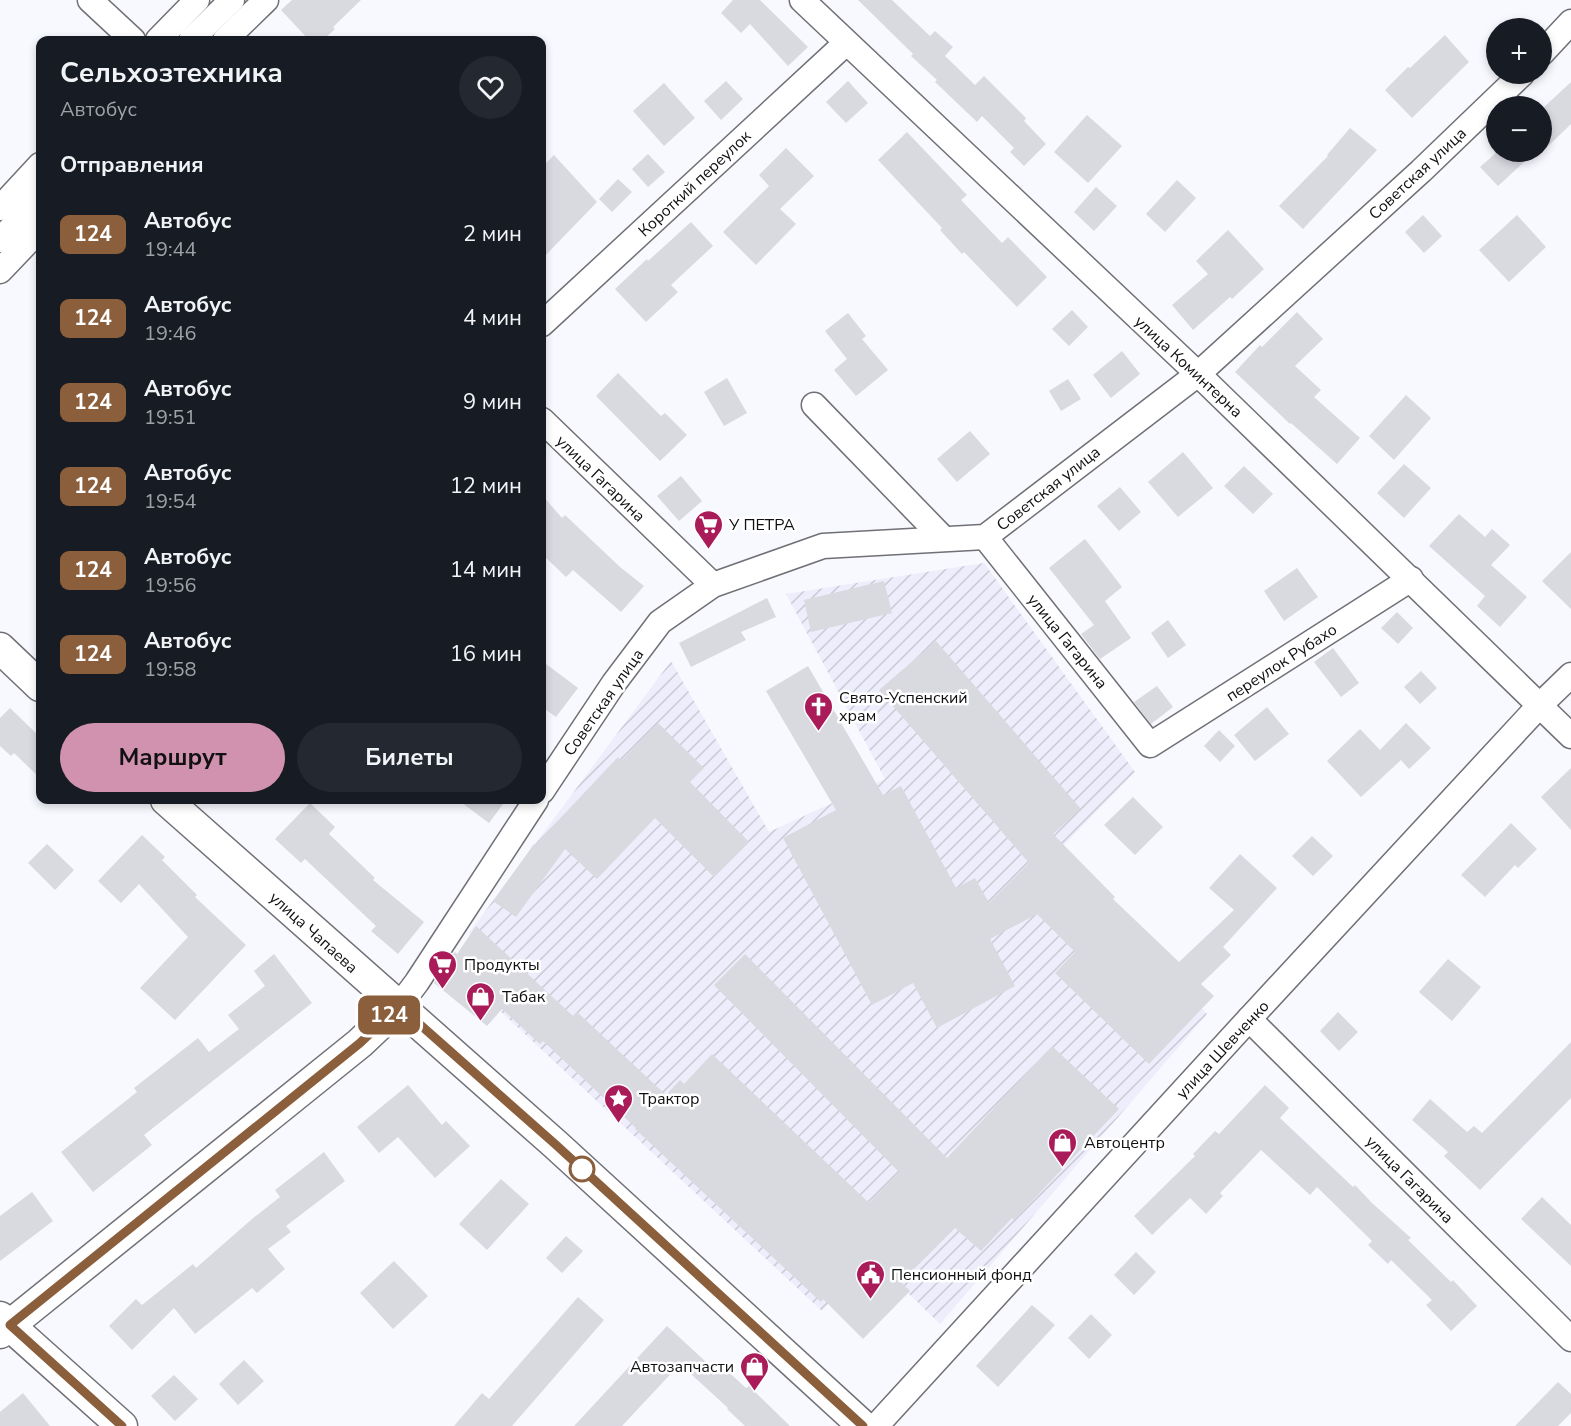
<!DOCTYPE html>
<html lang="ru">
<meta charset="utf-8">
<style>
:root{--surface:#171b24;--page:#242831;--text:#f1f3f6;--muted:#9ea1a6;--accent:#d192af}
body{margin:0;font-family:"Nunito Sans",sans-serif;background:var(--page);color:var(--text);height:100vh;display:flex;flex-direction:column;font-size:22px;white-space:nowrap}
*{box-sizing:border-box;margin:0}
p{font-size:20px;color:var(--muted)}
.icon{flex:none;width:33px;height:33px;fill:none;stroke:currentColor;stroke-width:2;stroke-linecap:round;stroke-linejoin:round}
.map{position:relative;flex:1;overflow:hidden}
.panel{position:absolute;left:36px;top:36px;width:510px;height:768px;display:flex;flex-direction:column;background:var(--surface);border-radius:12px;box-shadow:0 3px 9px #0003}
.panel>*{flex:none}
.badge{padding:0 12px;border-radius:9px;font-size:21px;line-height:39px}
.fabs{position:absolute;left:1486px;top:18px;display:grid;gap:12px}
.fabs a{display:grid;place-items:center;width:66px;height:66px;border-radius:50%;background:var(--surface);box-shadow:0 3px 9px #0003;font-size:30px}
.map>.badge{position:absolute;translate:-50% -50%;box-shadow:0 0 0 3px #fff}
h2{padding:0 24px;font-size:22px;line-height:54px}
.round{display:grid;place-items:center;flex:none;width:63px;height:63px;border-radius:32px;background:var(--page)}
.overview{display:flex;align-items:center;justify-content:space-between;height:102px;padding:0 24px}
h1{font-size:28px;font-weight:700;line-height:45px}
.action{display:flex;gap:12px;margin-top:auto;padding:12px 24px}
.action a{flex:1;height:69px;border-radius:36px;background:var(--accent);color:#111;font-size:24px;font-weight:700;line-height:69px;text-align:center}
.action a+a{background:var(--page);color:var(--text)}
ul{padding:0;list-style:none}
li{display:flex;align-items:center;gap:18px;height:84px;padding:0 24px}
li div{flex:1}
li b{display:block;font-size:22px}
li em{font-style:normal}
li .badge{min-width:66px;font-weight:700;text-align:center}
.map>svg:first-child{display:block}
.industrial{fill:url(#industrial-furrows)}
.building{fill:#d9d9e0}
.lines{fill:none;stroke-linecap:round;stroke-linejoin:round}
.minor-casing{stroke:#707076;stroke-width:27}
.major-casing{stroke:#707076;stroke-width:33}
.minor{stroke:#fff;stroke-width:24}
.major{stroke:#fff;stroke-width:30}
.line-casing{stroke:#fff;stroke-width:14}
.line{stroke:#8b5e3c;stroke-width:9}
.stop-dot{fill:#fff;stroke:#8b5e3c;stroke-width:3}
.labels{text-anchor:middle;stroke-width:5;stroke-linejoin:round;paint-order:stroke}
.street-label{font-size:16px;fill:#101012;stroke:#fff}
.poi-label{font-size:16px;fill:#101012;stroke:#fff;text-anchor:start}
</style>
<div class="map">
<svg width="1571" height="1426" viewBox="0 0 1571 1426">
<defs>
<pattern id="industrial-furrows" width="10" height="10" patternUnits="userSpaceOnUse" patternTransform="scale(1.5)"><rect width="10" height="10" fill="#ededfb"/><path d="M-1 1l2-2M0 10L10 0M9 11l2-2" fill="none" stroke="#cacad6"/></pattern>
</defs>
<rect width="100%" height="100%" fill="#f8f8ff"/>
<polygon class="industrial" points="984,563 1135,772 1053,856 1207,1014 940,1324 870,1256 822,1311 482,994 509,964 469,933 671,661 769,832 885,779 786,594"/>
<g class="building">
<polygon points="292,0 361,0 333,27 335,29 323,40 309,40 281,10"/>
<polygon points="733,0 760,0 808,47 788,66 750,24 741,33 721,13"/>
<polygon points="858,0 892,0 930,36 935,31 953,47 945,56 975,85 984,76 1026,118 1024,121 1046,144 1024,166 1010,152 1014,148 982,116 977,122 935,82 937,80 911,56 913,54"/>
<polygon points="1445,35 1469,62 1412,118 1385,90 1408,67 1410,68"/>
<polygon points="726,81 743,99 721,120 704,101"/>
<polygon points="848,81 868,103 846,123 826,102"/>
<polygon points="1571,82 1571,124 1542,152 1542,109"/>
<polygon points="664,83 695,118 664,146 633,111"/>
<polygon points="1087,115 1122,146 1088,183 1054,152"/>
<polygon points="1350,128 1377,150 1303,229 1279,206 1328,156 1327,155"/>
<polygon points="907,132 967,195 961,200 1002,243 1008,237 1047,277 1017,307 964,252 962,254 940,230 942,228 878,160"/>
<polygon points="786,148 814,176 780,209 796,224 756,265 723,232 769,186 759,175"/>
<polygon points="1497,152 1514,152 1524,162 1498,186 1480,167"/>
<polygon points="648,154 665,172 648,187 632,169"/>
<polygon points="554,155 597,202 542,259 542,167"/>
<polygon points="618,179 632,192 612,212 599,199"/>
<polygon points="1177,180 1196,198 1165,232 1146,214"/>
<polygon points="1096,187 1117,206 1094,231 1074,212"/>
<polygon points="1423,215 1442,236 1424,253 1405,232"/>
<polygon points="1517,215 1546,247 1509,282 1479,250"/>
<polygon points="691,222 713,246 671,285 678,292 646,322 615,289 647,259 648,261"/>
<polygon points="1228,230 1264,269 1232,299 1230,297 1193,330 1172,305 1208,274 1196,261"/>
<polygon points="1072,310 1088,327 1069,346 1052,329"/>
<polygon points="1297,312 1323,339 1295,366 1321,390 1314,397 1360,438 1337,464 1291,423 1290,424 1235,372 1260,345 1262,347"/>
<polygon points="848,313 866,336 862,339 888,370 856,396 834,370 847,359 825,331"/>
<polygon points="1122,351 1140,374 1111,398 1093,375"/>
<polygon points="618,373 661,416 665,413 687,435 660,461 596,396"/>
<polygon points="727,378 747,413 724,426 704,392"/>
<polygon points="1068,379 1081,399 1061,411 1049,391"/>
<polygon points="1406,395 1431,418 1394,460 1369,436"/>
<polygon points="970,431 990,454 957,482 937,459"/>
<polygon points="1183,452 1213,488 1178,517 1148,482"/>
<polygon points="1404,464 1431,488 1404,518 1377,493"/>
<polygon points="1244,466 1273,494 1253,514 1224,486"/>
<polygon points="681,476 702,501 679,521 657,496"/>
<polygon points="1120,487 1141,512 1119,531 1097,506"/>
<polygon points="542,495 562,518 565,515 620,567 644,586 621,612 573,570 566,577 542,554"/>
<polygon points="1459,514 1485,537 1492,529 1510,545 1491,565 1527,597 1500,627 1477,606 1485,596 1429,546"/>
<polygon points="1085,539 1122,587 1105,601 1131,638 1100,659 1081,634 1094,625 1049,568"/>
<polygon points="1571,552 1571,609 1542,581"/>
<polygon points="1297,568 1318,597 1284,621 1264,591"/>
<polygon points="884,581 892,613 811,632 804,600"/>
<polygon points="767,598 776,617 741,632 746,640 691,667 679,643"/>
<polygon points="1397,612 1413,628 1398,644 1381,628"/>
<polygon points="1168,620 1186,645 1168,658 1151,633"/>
<polygon points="936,641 1081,809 1053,834 1115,897 1113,899 1179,962 1234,910 1209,888 1240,854 1277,888 1223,947 1231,955 1201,984 1214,996 1149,1064 1055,973 1075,952 1037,914 990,939 1015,986 937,1028 913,983 872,1005 783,838 836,810 766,691 808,666 883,795 901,786 956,888 975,878 989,903 1029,863 879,690"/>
<polygon points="1333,648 1359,683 1341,697 1314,662"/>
<polygon points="542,661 578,688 556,717 542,707"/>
<polygon points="1421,671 1437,688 1420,704 1404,687"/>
<polygon points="1157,686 1173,707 1151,724 1134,702"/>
<polygon points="1267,707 1289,734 1255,761 1234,735"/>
<polygon points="10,708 40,737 40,778 14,753 11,756 0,746 0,718"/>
<polygon points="658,723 704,768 690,782 749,842 714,877 655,818 597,879 565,849 516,917 493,901 534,844 535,845 618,757 621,761"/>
<polygon points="1406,723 1431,748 1409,769 1401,760 1361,797 1327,761 1360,729 1380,750"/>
<polygon points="1219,730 1235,746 1220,762 1204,746"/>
<polygon points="1571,768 1571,830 1541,797"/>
<polygon points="1133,797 1163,827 1135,855 1104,825"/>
<polygon points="458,800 506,800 489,823"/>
<polygon points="310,803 335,827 329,834 375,878 373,880 424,922 398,954 371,931 376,926 305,859 301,863 275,839"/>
<polygon points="1511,823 1537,849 1518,868 1515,865 1485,897 1461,875"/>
<polygon points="142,835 165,857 162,860 197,895 195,897 246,945 175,1020 140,988 188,937 139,884 121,903 98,881"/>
<polygon points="1312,836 1333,856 1313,876 1292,856"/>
<polygon points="47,844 74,870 55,890 28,863"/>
<polygon points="476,926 573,1016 577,1012 666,1095 680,1080 684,1084 712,1054 869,1203 899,1172 714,985 745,954 947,1158 1052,1046 1119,1109 1014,1220 1012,1218 981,1251 955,1228 901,1282 910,1291 863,1339 823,1299 821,1302 647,1140 635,1129 636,1128 543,1041 540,1044 502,1009 487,1026 434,983 450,957 455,952 457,954"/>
<polygon points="274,954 312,1003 144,1135 152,1145 93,1192 61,1152 137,1092 134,1088 198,1038 209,1052 239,1029 228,1015 265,986 254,971"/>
<polygon points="1448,959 1481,987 1452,1021 1419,992"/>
<polygon points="1338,1012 1358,1032 1339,1051 1320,1031"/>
<polygon points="1571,1042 1571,1098 1480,1190 1444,1156 1448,1152 1412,1120 1430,1099 1467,1132 1474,1126 1482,1133"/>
<polygon points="408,1085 442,1125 446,1121 470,1146 435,1178 398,1137 379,1153 357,1127"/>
<polygon points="1265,1085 1289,1108 1280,1118 1353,1187 1355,1185 1372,1203 1411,1238 1408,1240 1451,1282 1453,1280 1477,1306 1451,1331 1426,1305 1432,1300 1391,1260 1388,1264 1368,1245 1372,1241 1317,1187 1310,1195 1261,1150 1220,1193 1223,1196 1206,1214 1190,1198 1152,1235 1134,1216 1195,1156 1193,1154 1215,1131 1219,1134"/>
<polygon points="324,1152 345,1181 286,1226 291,1232 268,1249 285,1269 257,1293 252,1288 195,1334 174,1308 132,1350 109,1326 136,1299 142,1305 193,1264 196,1268 252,1219 280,1197 275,1190"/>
<polygon points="501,1179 529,1204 487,1250 459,1224"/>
<polygon points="32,1192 53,1221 0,1261 0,1216"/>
<polygon points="1542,1197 1571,1225 1571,1266 1521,1219"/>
<polygon points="566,1236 583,1251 562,1273 546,1258"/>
<polygon points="1136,1252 1156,1272 1134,1295 1114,1275"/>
<polygon points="394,1261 428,1296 393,1329 360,1293"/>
<polygon points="578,1297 604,1320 512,1426 454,1426 482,1393 489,1399"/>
<polygon points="1032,1305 1055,1325 998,1387 976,1366"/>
<polygon points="1091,1314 1112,1335 1089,1359 1068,1338"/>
<polygon points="667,1326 717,1372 722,1366 746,1388 749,1386 790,1426 745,1426 727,1409 728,1408 680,1364 622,1426 574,1426"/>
<polygon points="244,1360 264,1381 238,1405 219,1384"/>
<polygon points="174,1375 198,1399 175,1421 151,1396"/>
<polygon points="1558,1382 1571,1394 1571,1413 1558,1426 1515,1426"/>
<polygon points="23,1393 50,1426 0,1426 0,1412"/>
</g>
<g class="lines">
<defs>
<g id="minor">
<polyline points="90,0 133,40"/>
<polyline points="802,0 1198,374 1571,736"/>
<polyline points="158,40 197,0"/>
<polyline points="191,40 232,0"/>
<polyline points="225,40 266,0"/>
<polyline points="1542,53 1571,22"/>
<polyline points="0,208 40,165"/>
<polyline points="0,240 40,197"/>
<polyline points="0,271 40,229"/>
<polyline points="542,324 846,43"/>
<polyline points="814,405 943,538"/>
<polyline points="542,420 713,585"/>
<polyline points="985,537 1150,745 1411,579"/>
<polyline points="542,791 614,683 660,622 713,585 823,546 985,537 1198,374 1421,171 1522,74"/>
<polyline points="399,1006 417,982 536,800"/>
<polyline points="1249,1019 1571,1339"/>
<polyline points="876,1426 1249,1019 1539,706 1571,675"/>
</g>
<g id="major">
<polyline points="0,648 40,686"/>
<polyline points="166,800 555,1144 863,1426"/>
<polyline points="0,1317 122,1426"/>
<polyline points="0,1333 360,1043 399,1006"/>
</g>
</defs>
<use href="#minor" class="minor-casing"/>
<use href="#major" class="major-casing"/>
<use href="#minor" class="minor"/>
<use href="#major" class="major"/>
</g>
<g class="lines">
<defs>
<polyline id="line" points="122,1426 10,1325 360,1043 399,1006 555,1144 863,1426"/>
</defs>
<use href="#line" class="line-casing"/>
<use href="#line" class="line"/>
</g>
<defs>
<symbol id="supermarket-pin" viewBox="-11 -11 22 30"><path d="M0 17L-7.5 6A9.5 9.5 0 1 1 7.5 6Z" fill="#a91b59" stroke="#fff"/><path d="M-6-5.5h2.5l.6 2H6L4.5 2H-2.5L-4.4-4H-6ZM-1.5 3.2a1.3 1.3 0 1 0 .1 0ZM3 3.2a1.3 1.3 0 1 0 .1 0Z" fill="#fff"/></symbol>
<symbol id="church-pin" viewBox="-11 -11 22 30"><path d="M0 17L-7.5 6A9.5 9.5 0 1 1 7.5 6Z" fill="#a91b59" stroke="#fff"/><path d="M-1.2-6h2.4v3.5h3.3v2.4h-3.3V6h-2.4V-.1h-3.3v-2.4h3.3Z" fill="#fff"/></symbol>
<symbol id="shop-pin" viewBox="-11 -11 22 30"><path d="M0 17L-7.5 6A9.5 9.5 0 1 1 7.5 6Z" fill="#a91b59" stroke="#fff"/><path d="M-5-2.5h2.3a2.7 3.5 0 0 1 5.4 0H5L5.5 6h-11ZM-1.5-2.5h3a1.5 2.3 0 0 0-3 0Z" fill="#fff"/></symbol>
<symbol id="sight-pin" viewBox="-11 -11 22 30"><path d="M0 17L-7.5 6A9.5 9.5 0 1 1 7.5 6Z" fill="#a91b59" stroke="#fff"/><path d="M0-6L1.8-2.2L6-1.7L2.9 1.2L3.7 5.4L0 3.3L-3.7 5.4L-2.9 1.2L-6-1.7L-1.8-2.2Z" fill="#fff"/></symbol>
<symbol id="civic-pin" viewBox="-11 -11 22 30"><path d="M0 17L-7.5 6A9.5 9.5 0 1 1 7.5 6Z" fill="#a91b59" stroke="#fff"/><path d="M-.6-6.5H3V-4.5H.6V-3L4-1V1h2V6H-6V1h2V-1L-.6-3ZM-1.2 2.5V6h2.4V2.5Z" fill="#fff"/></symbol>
</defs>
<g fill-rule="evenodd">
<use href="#supermarket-pin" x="692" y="508" width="33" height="45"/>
<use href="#church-pin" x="802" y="690" width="33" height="45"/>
<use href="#supermarket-pin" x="426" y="948" width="33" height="45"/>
<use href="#shop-pin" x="464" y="980" width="33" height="45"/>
<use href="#sight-pin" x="602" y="1082" width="33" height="45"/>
<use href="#shop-pin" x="1046" y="1126" width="33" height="45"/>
<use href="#civic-pin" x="854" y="1258" width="33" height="45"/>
<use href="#shop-pin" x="738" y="1350" width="33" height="45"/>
</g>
<circle class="stop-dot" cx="582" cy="1169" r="12"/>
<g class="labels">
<g class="street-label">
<text transform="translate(1417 173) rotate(-43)" y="6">Советская улица</text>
<text transform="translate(694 183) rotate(-43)" y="6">Короткий переулок</text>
<text transform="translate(1189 366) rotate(43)" y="6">улица Коминтерна</text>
<text transform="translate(601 478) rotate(44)" y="6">улица Гагарина</text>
<text transform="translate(1048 488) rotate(-38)" y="6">Советская улица</text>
<text transform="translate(1068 641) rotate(51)" y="6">улица Гагарина</text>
<text transform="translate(1281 662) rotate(-33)" y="6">переулок Рубахо</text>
<text transform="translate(603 702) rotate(-55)" y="6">Советская улица</text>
<text transform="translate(314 932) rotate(42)" y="6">улица Чапаева</text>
<text transform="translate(1222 1049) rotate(-47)" y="6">улица Шевченко</text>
<text transform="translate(1410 1179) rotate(45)" y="6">улица Гагарина</text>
</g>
<g class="poi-label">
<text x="729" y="530">У ПЕТРА</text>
<text x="839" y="703">Свято-Успенский<tspan x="839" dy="18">храм</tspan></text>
<text x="464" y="970">Продукты</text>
<text x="502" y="1002">Табак</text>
<text x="639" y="1104">Трактор</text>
<text x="1084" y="1148">Автоцентр</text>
<text x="891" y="1280">Пенсионный фонд</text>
<text x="734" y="1372" text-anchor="end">Автозапчасти</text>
</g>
</g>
</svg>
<div class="fabs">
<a>+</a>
<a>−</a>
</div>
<b class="badge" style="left:389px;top:1015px;background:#8b5e3c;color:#fff">124</b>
<section class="panel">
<div class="overview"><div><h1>Сельхозтехника</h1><p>Автобус</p></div><a class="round"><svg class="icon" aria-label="heart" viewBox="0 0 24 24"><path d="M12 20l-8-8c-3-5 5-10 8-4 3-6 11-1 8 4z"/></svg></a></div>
<h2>Отправления</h2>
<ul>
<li><span class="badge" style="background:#8b5e3c;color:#fff">124</span><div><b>Автобус</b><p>19:44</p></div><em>2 мин</em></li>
<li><span class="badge" style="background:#8b5e3c;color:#fff">124</span><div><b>Автобус</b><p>19:46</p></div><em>4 мин</em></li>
<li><span class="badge" style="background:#8b5e3c;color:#fff">124</span><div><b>Автобус</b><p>19:51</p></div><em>9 мин</em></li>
<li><span class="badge" style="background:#8b5e3c;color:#fff">124</span><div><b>Автобус</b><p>19:54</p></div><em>12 мин</em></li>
<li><span class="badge" style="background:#8b5e3c;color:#fff">124</span><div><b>Автобус</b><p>19:56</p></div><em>14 мин</em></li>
<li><span class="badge" style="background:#8b5e3c;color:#fff">124</span><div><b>Автобус</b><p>19:58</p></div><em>16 мин</em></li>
</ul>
<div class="action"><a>Маршрут</a><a>Билеты</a></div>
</section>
</div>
